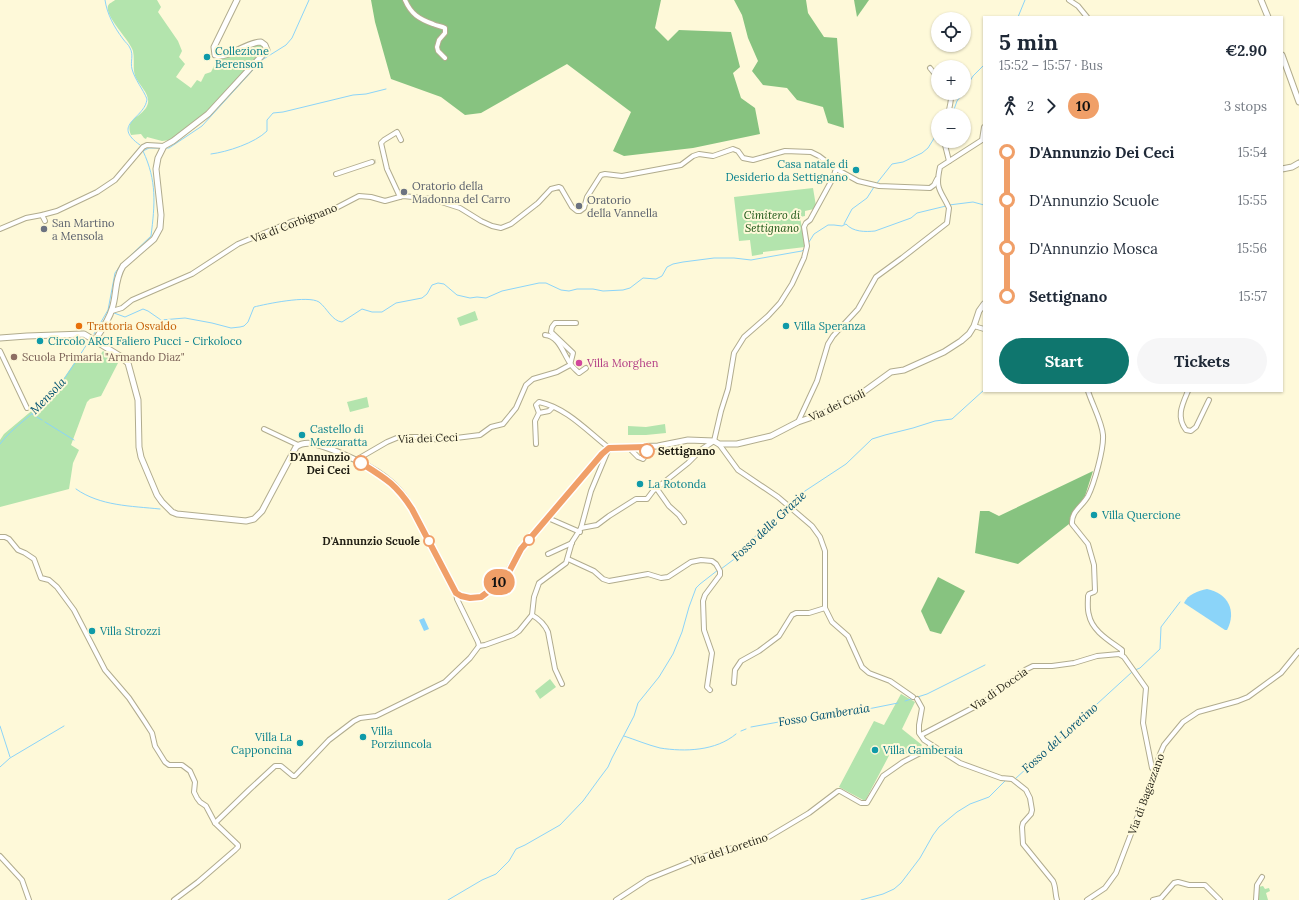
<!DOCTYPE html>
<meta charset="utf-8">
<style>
:root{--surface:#fff;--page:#f6f6f7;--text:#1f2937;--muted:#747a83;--accent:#0f766e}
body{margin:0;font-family:Lora,serif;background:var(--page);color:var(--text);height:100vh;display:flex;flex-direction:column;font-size:15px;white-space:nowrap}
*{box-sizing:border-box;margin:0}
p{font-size:13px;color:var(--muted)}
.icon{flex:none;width:22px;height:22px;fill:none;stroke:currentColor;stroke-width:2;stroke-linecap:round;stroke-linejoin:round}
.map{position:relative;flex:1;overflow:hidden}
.sheet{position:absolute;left:983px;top:16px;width:300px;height:376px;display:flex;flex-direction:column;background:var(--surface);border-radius:0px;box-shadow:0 1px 3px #0004}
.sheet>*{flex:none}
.badge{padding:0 8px;border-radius:13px;font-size:14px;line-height:26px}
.tools{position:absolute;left:931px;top:12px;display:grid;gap:8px}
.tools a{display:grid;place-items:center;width:40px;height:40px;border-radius:50%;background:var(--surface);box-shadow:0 1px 3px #0004;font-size:20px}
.map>.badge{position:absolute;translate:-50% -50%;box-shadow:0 0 0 2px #fff}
.legs{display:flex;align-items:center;gap:6px;height:44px;padding:0 16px;font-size:13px}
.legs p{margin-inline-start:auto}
.summary{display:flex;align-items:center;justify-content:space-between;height:68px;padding:0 16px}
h1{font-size:22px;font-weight:700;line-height:30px}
.button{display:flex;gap:8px;margin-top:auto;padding:8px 16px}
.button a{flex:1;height:46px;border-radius:24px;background:var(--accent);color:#fff;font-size:16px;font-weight:700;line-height:46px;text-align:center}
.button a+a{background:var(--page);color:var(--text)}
ul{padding:0 16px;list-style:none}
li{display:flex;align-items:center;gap:14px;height:48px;font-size:15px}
li i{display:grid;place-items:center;width:6px;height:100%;margin:0 5px;background:currentColor}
li i::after{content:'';width:10px;height:10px;margin:-5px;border:3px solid;border-radius:50%;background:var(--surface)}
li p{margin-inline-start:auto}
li:first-child i{background:linear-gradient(#0000 50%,currentColor 0)}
li:last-child i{background:linear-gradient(currentColor 50%,#0000 0)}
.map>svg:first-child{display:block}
.green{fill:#b3e4ad}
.forest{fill:#87c380}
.water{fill:#8bd4f9}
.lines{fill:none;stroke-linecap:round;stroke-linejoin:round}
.stream{stroke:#8bd4f9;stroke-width:1}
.minor-tunnel{stroke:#ddd8bb;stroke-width:4;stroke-dasharray:4 2;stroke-linecap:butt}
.minor-casing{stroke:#b1ac8e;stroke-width:6}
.tertiary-casing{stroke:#b1ac8e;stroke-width:7}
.minor{stroke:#fff;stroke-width:4}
.tertiary{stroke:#fff;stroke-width:5}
.line-1-casing{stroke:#fff;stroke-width:9}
.line-1{stroke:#f09f68;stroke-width:6}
.culture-dot{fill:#0f9aa8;stroke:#fef9d9;stroke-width:1.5}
.worship-dot{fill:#6b7280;stroke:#fef9d9;stroke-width:1.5}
.food-dot{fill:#e8710a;stroke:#fef9d9;stroke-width:1.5}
.education-dot{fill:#8d6e63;stroke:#fef9d9;stroke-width:1.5}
.hotel-dot{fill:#d1479c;stroke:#fef9d9;stroke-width:1.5}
.stop-1-dot{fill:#fff;stroke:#f09f68;stroke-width:2}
.labels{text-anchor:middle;stroke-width:4;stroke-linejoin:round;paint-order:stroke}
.culture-label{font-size:11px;fill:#0d838f;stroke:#fef9d9;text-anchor:start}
.worship-label{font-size:11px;fill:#5b616d;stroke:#fef9d9;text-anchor:start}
.park-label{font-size:11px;font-style:italic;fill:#185312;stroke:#fef9d9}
.street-label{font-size:11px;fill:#211f14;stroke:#fef9d9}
.food-label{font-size:11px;fill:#c56008;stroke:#fef9d9;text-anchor:start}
.education-label{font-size:11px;fill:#785e54;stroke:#fef9d9;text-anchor:start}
.hotel-label{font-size:11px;fill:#b23c85;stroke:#fef9d9;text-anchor:start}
.stop-label{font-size:11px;font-weight:bold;fill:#211f14;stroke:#fef9d9;text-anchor:end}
.water-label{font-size:12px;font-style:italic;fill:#005271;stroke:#fef9d9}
</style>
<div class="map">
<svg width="1299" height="900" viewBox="0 0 1299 900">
<rect width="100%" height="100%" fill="#fef9d9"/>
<g class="green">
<path d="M 115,0 L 157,0 L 161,7 L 158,12 L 178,41 L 182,51 L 179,57 L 185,64 L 176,77 L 191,88 L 197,80 L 201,82 L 205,74 L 211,72 L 214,66 L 217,64 L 215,61 L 256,43 L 263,45 L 265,51 L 206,113 L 170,140 L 162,141 L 147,137 L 146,139 L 144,138 L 141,134 L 131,135 C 124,119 142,117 147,106 C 152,96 140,86 136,78 C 132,70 135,60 133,51 C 130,40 105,17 108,6 C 109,3 113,2 115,0 Z"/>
<polygon points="813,188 816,206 814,209 805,211 805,216 800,217 805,247 763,252 763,254 752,256 750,240 739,241 734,197"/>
<polygon points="475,311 478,320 460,326 457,318"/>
<polygon points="103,351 118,363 101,396 90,399 87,402 71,445 79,450 73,463 69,489 0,507 0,440 4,434 41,403 62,381 80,354 94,363"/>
<polygon points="367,397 369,407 350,412 347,402"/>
<polygon points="665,424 666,433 646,435 628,435 628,426 646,427"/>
<polygon points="550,679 556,687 540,699 535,691"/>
<polygon points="901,694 915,702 902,729 922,745 916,752 910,755 893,748 865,801 839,787 874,721 884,725"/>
<polygon points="1263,886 1265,889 1269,888 1270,891 1266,893 1268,900 1258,900 1258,887"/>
</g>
<g class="forest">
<polygon points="371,0 661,0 655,28 668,41 679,30 731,32 740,67 733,73 741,98 755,108 760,134 693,148 624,156 613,151 631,112 567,64 481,113 465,115 441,97 391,79 375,22"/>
<polygon points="734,0 806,0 808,13 824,37 837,38 844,128 828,123 823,107 797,100 787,88 763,85 752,71 758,61 748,38 742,15"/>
<polygon points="854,0 869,0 857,17"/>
<polygon points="1093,471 1085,496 1071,515 1069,524 1018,564 975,553 980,511 989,511 999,516"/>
<polygon points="938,577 965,591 941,634 930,631 921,611"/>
</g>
<g class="water">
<path d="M 1207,589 C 1228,593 1237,611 1227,630 L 1225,630 L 1184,603 C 1188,594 1198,591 1207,589 Z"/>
<polygon points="424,618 429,629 424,631 419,620"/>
</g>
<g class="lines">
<g class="stream">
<path d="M 105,0 C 107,14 114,27 123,39 C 125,42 129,45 130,48 C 134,55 130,62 132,69 C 135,80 143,89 147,99 C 145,119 110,124 140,145"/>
<polyline points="1018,17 1025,0"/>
<polyline points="964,91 973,76 984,65"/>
<polyline points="952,115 957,101 963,93"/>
<polyline points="166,148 169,148 202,126 262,60 286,45 292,38 309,0"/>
<path d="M 211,154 C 227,152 255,143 267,131 L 267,120 L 273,113 L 283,112 L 353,95 L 366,94 L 386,89"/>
<polyline points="877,183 892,164 903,162 922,153 928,148 938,132"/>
<polyline points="949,205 973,202 984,205"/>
<polyline points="844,224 852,209 867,198 874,187"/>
<path d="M 809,242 L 814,234 L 828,225 L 834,225 L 842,226 L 846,224 C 853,232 865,232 875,231 L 911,218 L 917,213 L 946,206"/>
<path d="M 127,259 L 151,236 C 155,204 157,181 143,151 L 149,148 L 159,148"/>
<path d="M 114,313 L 125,317 L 143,309 L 148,311 L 161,320 L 185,318 L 212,323 L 231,328 L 240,327 L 244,326 L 248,322 L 254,307 C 266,304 308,295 319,302 C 327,308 332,321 342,322 L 362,309 L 372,312 L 382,312 L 396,303 L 422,298 L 427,294 L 432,285 L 438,283 L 444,284 L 457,295 L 470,298 L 477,297 L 486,298 L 502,291 L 539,283 L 546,283 L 561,290 L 569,291 L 577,289 L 593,289 L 603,291 L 623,290 L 630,288 L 643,278 L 656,279 L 662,276 L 667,267 L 673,264 L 683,262 L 714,258 L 734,258 L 751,260 L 796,252 L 802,251 L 805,248"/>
<polyline points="94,334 108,310 115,273 120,266"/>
<polyline points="32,414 42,420"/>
<polyline points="45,422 74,440"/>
<path d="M 0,444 C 13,427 31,416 45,402 C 63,384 75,362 89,341"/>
<path d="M 76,489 C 100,506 131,506 160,509"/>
<polyline points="790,504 805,491 846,464 872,439 885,435 913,428 935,421 952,419 984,390"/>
<polyline points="721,569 737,557 743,548 750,543 758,533 775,520 788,507"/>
<polyline points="1135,670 1140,668 1160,649 1161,627 1180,602"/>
<polyline points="905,701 927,694 985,665"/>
<polyline points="0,726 10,757"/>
<polyline points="751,727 812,716 851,712 858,709 868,709 898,703"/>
<polyline points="741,731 746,729"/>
<path d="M 624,736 C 636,740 648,745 660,748 C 685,752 716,751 736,734"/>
<polyline points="0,767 10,758 64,726"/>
<polyline points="1015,779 1132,672"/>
<polyline points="448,900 482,880 496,874 509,861 516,849 525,845 560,825 583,801 599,779 608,767 612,758 634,716 638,703 659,677 673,654 682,632 689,607 696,588 700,584 718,570"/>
<polyline points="861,900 883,894 894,889 901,883 920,858 933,835 939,827 957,812 970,804 989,797 1006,780"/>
</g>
<polyline class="minor-tunnel" points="372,162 378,161"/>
<defs>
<g id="minor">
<path d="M 405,0 C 411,14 419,19 433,24 C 437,26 441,26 445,28 L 445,33 L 439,40 L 437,47 L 438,51 L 445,58"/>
<polyline points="1069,0 1078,6 1087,17"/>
<polyline points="930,68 938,78"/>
<path d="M 948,115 C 949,108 952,100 951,93"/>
<polyline points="944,141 949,161"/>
<polyline points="336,174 372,162"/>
<polyline points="400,197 387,169 381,143 384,140 397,132 401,140"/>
<polyline points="42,215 45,221"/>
<polyline points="0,229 26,218 42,215 57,211 97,192 115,180 143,147 147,145 164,146"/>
<polyline points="112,311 122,308 132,300 192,274 238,244 293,221 311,218 336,208 359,196 371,197 385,201 403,196 432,199 460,208 481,221 492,226 501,228 511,224 538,203 551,189 559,187 561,188 572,207 577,211 580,211 584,208 587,197 601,175 605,174 622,176 681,165 693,156 699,154 713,156 733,149 738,151 743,158 753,160 785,151 811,152 819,156 836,169 858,181 879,186 930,188 934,185 937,179"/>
<polyline points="974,326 984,329"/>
<path d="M 545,335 C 559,336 563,353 570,363 C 572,367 576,370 579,373 L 586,368"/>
<polyline points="0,351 27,408"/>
<polyline points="570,365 573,353 551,332 552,327 555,323 576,323"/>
<path d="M 1088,391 C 1092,404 1102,422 1103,435 C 1104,449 1094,484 1088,496 C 1082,507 1071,511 1072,524 L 1088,544 L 1094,565 L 1095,591 L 1094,592 L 1089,594 L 1088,596 C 1088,602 1087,609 1089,615 C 1092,631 1110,641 1122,650 L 1122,655"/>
<path d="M 1188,391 C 1182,405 1176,417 1186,430 L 1191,431 L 1196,427 L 1209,400"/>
<path d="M 798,422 L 817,381 L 828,344 L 833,336 L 858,309 L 876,277 L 902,258 L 947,223 L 949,208 C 940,189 935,190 940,167 L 982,140 L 984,127"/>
<polyline points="264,429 298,445"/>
<polyline points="536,444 535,421 539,413 549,411 553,407"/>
<polyline points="719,444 738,470 778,497 812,526 820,537 825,551 825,608 832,622 848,636 862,667 869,673 890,681 913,697"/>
<polyline points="628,447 638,457 643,459 647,454 647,447"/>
<polyline points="356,460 387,442 399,437 421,437 440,440 480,435 491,427 503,424 516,408 526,385 533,379 557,372 570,365"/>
<polyline points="657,489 669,506 679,515 684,522"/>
<polyline points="548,518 580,532"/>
<polyline points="581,528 597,525 609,516 636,499 647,499 653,491 688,463 702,449 714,441 721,411 728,389 734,353 744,337 768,316 780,303 792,284 804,258 807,246 804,227 806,223 810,220 833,178 836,169"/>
<polyline points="0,537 5,537 9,539 18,550 25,553 34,559 41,578 49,580 57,587 74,610 105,670 129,698 145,722 152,733 155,746 165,762 169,765 182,765 190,771 195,782 194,792 197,798 200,802 206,806 215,823 238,845 238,847 235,850 198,882 174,900"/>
<polyline points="548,554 572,543"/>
<polyline points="568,559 594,571 603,579 609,581 648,574 661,578 668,577 691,562 701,560 712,561 716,564 720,571 720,575 705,595 703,601 704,630 712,653 707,687 710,690"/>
<polyline points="456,593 457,599 478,642 479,646"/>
<path d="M 532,615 C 539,619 545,625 548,632 L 555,669 L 562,684"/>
<polyline points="734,683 735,670 741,661 759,651 779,636 792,615 796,613 809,613 825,608"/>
<path d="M 917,699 L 922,708 L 919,725 L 919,733 L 924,740 L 960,763 L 1001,778 L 1012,779 L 1026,790 L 1030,798 L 1032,810 L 1031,814 L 1023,823 L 1022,827 L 1023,844 L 1053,881 C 1056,887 1055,894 1057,900"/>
<polyline points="921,735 984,702 1025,670 1033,666 1052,666 1074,663 1097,656 1119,654 1124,657 1146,688 1143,723 1152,768 1154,771"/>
<path d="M 215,823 L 249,790 L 275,766 L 281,766 L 293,776 L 295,776 L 329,740 L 354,721 L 360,718 L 376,716 L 445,682 L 470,658 L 479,646 L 485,645 L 513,635 L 519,631 L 532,615 L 534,597 L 539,583 L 566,563 L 572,542 L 581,528 L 591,491 L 609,448 C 587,431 567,408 539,402 L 536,405 L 539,413"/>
<polyline points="0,856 22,880 29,900"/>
<polyline points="616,900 648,879 705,856 767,838 809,813 838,791 840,791 861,803 867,803 883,776 903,762 928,749 931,745"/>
<polyline points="1087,900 1105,888 1116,873 1152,779 1160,754 1164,745 1183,722 1198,712 1238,701 1248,697 1281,673 1299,651"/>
<polyline points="1153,900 1161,898 1174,883 1178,882 1189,885 1205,885 1220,900"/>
<polyline points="1256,900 1257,885 1262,877"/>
</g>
<g id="tertiary">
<polyline points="1261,0 1268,17"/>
<polyline points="1282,55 1299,102"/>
<polyline points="1282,169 1292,167 1299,163"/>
<path d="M 0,338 L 27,336 L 84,334 L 120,356 L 128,363 L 138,400 L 139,447 L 141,457 L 157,495 L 162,502 L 172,512 L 177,514 L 246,521 L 254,519 L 262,511 L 296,447 C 307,439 322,446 333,450 C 355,459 382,471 398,489 C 411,503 419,522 428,539 C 437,557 446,575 456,593 L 461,596 L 470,598 L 481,597 L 493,588 L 509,570 L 521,549 L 597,459 L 609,448 L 658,446 L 688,440 L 714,441 L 719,444 L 737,444 L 771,436 L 798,422 L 824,413 L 862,393 L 891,372 L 904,370 L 944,352 L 961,341 L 969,334 L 974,326 L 979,311 L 984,304"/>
<path d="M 95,340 C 101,331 109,320 112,309 C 117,295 114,280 123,266 L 154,239 L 160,228 L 161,215 L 156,169 L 158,158 L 164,146 L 173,141 L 208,114 L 267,50 L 265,45 L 261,42 C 246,42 227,60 215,55 L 214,47 L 237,0"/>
</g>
</defs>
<use href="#minor" class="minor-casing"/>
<use href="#tertiary" class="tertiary-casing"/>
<use href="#minor" class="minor"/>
<use href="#tertiary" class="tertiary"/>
</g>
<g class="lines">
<defs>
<path id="line-1" d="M 361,463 C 385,478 396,484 412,509 L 456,593 L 461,596 L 470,598 L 481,597 L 493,588 L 510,570 L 521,549 L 602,454 L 609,448 L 646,447 L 647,451"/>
</defs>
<use href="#line-1" class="line-1-casing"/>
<use href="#line-1" class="line-1"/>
</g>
<g class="culture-dot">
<circle cx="207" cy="57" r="4"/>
<circle cx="856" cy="170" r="4"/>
<circle cx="786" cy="326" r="4"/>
<circle cx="40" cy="341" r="4"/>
<circle cx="302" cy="435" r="4"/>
<circle cx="640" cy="484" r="4"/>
<circle cx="1094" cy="515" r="4"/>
<circle cx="92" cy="631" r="4"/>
<circle cx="363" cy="737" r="4"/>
<circle cx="300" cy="743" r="4"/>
<circle cx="875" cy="750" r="4"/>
</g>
<g class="worship-dot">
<circle cx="404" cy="192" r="4"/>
<circle cx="579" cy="206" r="4"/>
<circle cx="44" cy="229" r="4"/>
</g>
<circle class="food-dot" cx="79" cy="326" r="4"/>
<circle class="education-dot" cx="14" cy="357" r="4"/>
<circle class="hotel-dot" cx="579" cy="363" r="4"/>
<g class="stop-1-dot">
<circle cx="647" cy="451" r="7"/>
<circle cx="361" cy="463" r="7"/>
<circle cx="529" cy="540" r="5"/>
<circle cx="429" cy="541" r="5"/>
</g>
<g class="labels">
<g class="culture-label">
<text x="215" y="55">Collezione<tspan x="215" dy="13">Berenson</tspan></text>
<text x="848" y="168" text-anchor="end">Casa natale di<tspan x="848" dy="13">Desiderio da Settignano</tspan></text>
<text x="794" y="330">Villa Speranza</text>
<text x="48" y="345">Circolo ARCI Faliero Pucci - Cirkoloco</text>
<text x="310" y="433">Castello di<tspan x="310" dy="13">Mezzaratta</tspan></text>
<text x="648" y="488">La Rotonda</text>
<text x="1102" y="519">Villa Quercione</text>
<text x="100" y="635">Villa Strozzi</text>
<text x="371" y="735">Villa<tspan x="371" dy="13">Porziuncola</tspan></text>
<text x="292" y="741" text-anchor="end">Villa La<tspan x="292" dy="13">Capponcina</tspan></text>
<text x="883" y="754">Villa Gamberaia</text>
</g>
<g class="worship-label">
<text x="412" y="190">Oratorio della<tspan x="412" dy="13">Madonna del Carro</tspan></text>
<text x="587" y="204">Oratorio<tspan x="587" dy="13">della Vannella</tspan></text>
<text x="52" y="227">San Martino<tspan x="52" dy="13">a Mensola</tspan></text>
</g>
<g class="park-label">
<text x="772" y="219">Cimitero di<tspan x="772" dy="13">Settignano</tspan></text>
</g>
<g class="street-label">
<text transform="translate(294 223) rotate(-21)" y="4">Via di Corbignano</text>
<text transform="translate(837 405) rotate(-25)" y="4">Via dei Cioli</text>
<text transform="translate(428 438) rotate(-2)" y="4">Via dei Ceci</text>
<text transform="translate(999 689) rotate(-35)" y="4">Via di Doccia</text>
<text transform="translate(1146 794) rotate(-70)" y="4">Via di Bagazzano</text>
<text transform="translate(729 849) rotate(-18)" y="4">Via del Loretino</text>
</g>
<g class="food-label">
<text x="87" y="330">Trattoria Osvaldo</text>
</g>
<g class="education-label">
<text x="22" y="361">Scuola Primaria "Armando Diaz"</text>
</g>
<g class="hotel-label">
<text x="587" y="367">Villa Morghen</text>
</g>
<g class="stop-label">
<text x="658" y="455" text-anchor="start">Settignano</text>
<text x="350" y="461">D'Annunzio<tspan x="350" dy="13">Dei Ceci</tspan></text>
<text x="420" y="545">D'Annunzio Scuole</text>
</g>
<g class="water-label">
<text transform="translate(48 396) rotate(-46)" y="4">Mensola</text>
<text transform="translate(769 526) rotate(-43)" y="4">Fosso delle Grazie</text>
<text transform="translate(824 715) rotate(-9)" y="4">Fosso Gamberaia</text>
<text transform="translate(1060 738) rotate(-42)" y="4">Fosso del Loretino</text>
</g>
</g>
</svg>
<div class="tools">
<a><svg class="icon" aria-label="locate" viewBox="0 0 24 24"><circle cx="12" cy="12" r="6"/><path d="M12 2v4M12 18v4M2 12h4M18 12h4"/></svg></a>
<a>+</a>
<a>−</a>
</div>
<b class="badge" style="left:499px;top:582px;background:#f09f68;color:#111">10</b>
<section class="sheet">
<div class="summary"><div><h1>5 min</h1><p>15:52 – 15:57 · Bus</p></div><b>€2.90</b></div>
<div class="legs"><svg class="icon" aria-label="walk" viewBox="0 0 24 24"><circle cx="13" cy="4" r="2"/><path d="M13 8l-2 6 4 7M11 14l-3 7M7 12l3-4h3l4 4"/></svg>2<svg class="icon" aria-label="forward" viewBox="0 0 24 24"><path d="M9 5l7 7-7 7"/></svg><b class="badge" style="background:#f09f68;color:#111">10</b><p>3 stops</p></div>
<ul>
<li><i style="color:#f09f68"></i><b>D'Annunzio Dei Ceci</b><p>15:54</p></li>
<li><i style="color:#f09f68"></i><span>D'Annunzio Scuole</span><p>15:55</p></li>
<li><i style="color:#f09f68"></i><span>D'Annunzio Mosca</span><p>15:56</p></li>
<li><i style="color:#f09f68"></i><b>Settignano</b><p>15:57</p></li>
</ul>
<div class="button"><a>Start</a><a>Tickets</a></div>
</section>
</div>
